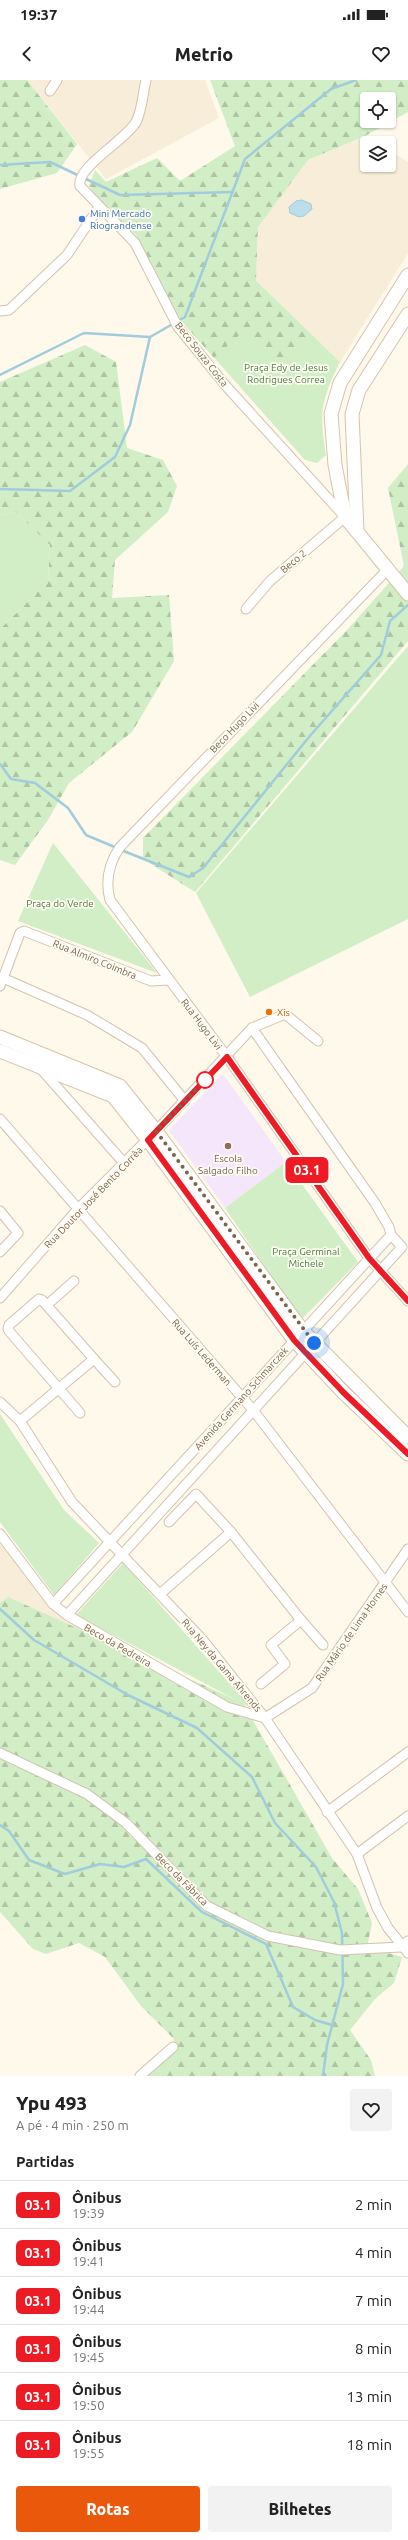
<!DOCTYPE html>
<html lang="pt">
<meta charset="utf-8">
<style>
:root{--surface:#fff;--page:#f2f2f2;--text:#222;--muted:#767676;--line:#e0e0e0;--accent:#ea580c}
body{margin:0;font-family:Ubuntu,sans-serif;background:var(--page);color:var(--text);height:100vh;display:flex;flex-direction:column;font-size:15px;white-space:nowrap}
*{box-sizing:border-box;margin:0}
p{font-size:13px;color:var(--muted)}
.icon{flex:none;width:22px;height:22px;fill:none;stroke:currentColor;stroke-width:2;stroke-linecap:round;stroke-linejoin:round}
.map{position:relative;height:1996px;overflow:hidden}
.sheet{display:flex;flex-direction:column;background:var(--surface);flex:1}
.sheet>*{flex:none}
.badge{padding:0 8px;border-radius:6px;font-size:14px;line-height:26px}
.controls{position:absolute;left:360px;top:12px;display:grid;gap:8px}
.controls a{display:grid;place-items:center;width:36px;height:36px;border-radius:4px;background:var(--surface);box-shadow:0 1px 3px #0004;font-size:20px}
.you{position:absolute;width:20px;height:20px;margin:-10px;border:3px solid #fff;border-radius:50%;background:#1a73e8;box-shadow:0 0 0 6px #1a73e833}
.map>.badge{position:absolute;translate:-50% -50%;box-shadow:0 0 0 2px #fff}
h2{padding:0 16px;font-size:15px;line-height:36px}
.round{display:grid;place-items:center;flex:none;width:42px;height:42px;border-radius:4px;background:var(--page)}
.summary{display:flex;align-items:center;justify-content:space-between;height:68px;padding:0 16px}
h1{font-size:19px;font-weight:800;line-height:30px}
.button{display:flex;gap:8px;margin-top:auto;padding:8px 16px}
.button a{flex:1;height:46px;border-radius:4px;background:var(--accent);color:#fff;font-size:16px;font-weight:800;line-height:46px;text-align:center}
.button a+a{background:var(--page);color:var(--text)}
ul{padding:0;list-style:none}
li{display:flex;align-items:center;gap:12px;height:48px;padding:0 16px;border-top:1px solid var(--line)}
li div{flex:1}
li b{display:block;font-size:15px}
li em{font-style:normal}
li .badge{min-width:44px;font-weight:700;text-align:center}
.status{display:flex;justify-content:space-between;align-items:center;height:28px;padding:0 20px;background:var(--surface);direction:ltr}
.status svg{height:11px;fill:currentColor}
header{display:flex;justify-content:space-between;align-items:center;height:52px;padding:0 16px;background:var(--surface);font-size:18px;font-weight:800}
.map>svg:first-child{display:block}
.residential{fill:#f7edd8}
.education{fill:#f6e6fb}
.green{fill:#d1eec6}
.forest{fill:url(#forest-firs);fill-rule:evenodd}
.water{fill:#bcdeeb;stroke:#a1ccde}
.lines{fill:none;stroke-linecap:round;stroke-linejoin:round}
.stream{stroke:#a1ccde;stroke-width:2.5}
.street-casing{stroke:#d3c3ae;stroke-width:11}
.secondary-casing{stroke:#d6c4ab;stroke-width:15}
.street{stroke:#fff;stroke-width:9}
.secondary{stroke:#fff;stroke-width:13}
.line-casing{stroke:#fff;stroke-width:9}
.line{stroke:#ed1c24;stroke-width:6}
.walk{stroke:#7d634a;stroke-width:4;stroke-dasharray:0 7.2}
.shop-dot{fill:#3f7fe0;stroke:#fffcf3;stroke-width:1.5}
.food-dot{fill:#e8710a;stroke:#fffcf3;stroke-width:1.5}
.stop-dot{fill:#fff;stroke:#ed1c24;stroke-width:2}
.education-dot{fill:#8d6e63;stroke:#fffcf3;stroke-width:1.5}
.labels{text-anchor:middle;stroke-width:3.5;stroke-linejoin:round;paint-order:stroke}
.shop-label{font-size:10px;fill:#366cbe;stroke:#fffcf3;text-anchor:start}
.street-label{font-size:10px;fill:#7d634a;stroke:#fffcf3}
.park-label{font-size:10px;fill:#477d3d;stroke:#fffcf3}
.food-label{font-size:10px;fill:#c56008;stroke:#fffcf3;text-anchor:start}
.education-label{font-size:10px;fill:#785e54;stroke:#fffcf3}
</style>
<div class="status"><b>19:37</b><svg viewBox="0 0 49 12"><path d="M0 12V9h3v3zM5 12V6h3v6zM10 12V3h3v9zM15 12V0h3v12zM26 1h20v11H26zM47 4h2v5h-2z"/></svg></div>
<header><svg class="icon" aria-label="back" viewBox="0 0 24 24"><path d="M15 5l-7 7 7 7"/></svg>Metrio<svg class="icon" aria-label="heart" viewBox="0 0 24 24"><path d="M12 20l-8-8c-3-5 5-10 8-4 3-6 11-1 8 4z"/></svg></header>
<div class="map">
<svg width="408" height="1996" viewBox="0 0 408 1996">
<defs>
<pattern id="forest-firs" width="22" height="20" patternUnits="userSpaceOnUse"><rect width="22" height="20" fill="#d1eec6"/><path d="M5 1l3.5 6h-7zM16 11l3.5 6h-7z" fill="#afc4a3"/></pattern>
</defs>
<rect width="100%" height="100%" fill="#fef9eb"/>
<g class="residential">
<polygon points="27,0 205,0 219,38 106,99"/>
<polygon points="365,56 376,63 367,63 367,85 389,85 389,70 408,82 408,173 340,282 256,201 258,147 308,80"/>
<polygon points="0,1462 48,1527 114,1566 0,1534"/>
</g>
<polygon class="education" points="223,994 286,1082 225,1128 169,1050"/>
<g class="green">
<path d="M 256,201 L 340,282 C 321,320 319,333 326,375 L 317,383 L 305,380 L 177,236 Z"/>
<polygon points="16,432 50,465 48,502 0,549 0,435"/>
<polygon points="408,566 408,839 250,917 196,813"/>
<polygon points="53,763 157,893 18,841"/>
<polygon points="286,1082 358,1182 301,1240 225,1128"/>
<polygon points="0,1334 64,1430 99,1463 54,1515 0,1442"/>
<polygon points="123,1483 251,1628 76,1535"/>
<polygon points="177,1970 166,1996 144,1996"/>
</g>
<g class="forest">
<polygon points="0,0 27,0 77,64 57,93 0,109"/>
<path d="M 210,0 L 408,0 L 408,32 L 365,56 L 308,80 L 258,147 L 256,201 L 314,257 L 292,277 L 271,277 L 246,249 L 214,278 L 177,236 L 136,155 L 102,126 L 89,106 L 95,90 L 106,102 L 157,78 L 180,101 L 235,66 ZM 367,19 L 389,19 L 389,41 L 367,41 Z"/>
<polygon points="85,265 116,282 127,368 163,380 177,406 168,432 115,480 112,518 169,515 174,581 132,652 69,703 48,740 15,785 0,780 0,549 48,502 50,465 16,432 0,435 0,302"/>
<polygon points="408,384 408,561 195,812 143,779 143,758 348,549 404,486 388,408"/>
<polygon points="8,1517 243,1623 332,1778 358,1809 372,1843 367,1867 402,1877 394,1903 375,1919 350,1950 371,1980 375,1996 166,1996 177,1970 173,1958 141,1926 105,1877 79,1863 46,1874 33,1869 0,1832 0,1523"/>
</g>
<polygon class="water" points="302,120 311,124 312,129 304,136 299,137 290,133 289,127 296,121"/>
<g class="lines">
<g class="stream">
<polyline points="0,85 50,82 120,115 233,112"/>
<polyline points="0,295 84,253 150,257 185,237 245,79 331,9 356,0"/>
<polyline points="0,409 70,411 115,377 130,345 150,257"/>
<polyline points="0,684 11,699 35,703 68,728 86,755 117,768"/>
<polyline points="121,770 189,797 203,788 309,657 381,575 390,541 408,525"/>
<polyline points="0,1529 34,1560 128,1615 197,1648 252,1697 275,1743 316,1787 334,1822 342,1853 343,1904 327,1965 323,1996"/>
<polyline points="0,1745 9,1751 29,1780 65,1794 100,1784 124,1787 146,1779 202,1832 266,1864 293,1927 315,1940 332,1945"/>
</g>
<defs>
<g id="street">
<path d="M 146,0 C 143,13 142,31 136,42 C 126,60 76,87 80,106 L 135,163 L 178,247 L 226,306 L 345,437 L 270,501 L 246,529"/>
<polyline points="50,11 57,0"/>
<polyline points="0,231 9,230 67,175 99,127"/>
<path d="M 389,488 L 120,767 C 109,783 105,801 110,820 L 227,977 L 369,1178 L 408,1221"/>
<polyline points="3,898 87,935 142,968 185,1021"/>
<polyline points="0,906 20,853 24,851 151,901 169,900"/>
<polyline points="252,948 375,1123 389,1147 391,1155"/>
<polyline points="41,989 124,1083"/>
<polyline points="0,1039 253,1330 408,1532"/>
<polyline points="0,1131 18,1153 0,1172"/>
<polyline points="0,1218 78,1129 156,1051 252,948 285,934 318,961"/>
<polyline points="47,1225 74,1201"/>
<polyline points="94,1279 115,1302"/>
<polyline points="0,1322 20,1341 72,1422 202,1559 265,1638 357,1774 377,1828 388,1848 408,1873"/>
<polyline points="20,1341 94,1279 42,1220 39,1219 9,1245 8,1249 9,1251 80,1333"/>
<polyline points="169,1442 196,1414 231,1452"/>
<polyline points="0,1454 53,1524 67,1535 227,1627 265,1638 312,1608 408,1469"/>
<polyline points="160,1514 231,1452 301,1540 271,1565 285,1584 261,1604"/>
<polyline points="53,1524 391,1155"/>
<polyline points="67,1535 402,1167 391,1155"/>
<polyline points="301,1540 323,1565"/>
<polyline points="0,1673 87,1714 126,1743 207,1826 268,1856 340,1870 401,1867 408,1861"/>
<polyline points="327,1732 408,1672"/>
<polyline points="357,1774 408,1736"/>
<polyline points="140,1996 173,1967"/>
</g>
<g id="secondary">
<polyline points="408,195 340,303 331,334 335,385 345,437 408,514"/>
<polyline points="357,451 352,334 359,310 408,234"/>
<polyline points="0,957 120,1006 156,1051 303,1251 408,1357"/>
<polyline points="0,971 113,1016 148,1060 294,1260 343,1312 408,1374"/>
</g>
</defs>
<use href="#street" class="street-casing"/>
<use href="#secondary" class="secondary-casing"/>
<use href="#street" class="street"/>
<use href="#secondary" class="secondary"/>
</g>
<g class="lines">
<defs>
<polyline id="line" points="408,1221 369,1178 227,977 148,1060 294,1260 343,1312 408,1374"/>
</defs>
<use href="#line" class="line-casing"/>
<use href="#line" class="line"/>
<polyline class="walk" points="205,1000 156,1051 314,1263"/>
</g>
<circle class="shop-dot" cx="82" cy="139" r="4"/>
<circle class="food-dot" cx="269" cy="932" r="4"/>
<circle class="stop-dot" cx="205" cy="1000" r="8"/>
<circle class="education-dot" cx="228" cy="1066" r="4"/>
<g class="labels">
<g class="shop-label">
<text x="90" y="137">Mini Mercado<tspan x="90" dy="12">Riograndense</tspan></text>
</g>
<g class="street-label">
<text transform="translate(202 274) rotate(52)" y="4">Beco Souza Costa</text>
<text transform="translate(293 481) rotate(-40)" y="4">Beco 2</text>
<text transform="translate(234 647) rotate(-46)" y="4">Beco Hugo Livi</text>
<text transform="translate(95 879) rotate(22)" y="4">Rua Almiro Coimbra</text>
<text transform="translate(202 944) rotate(53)" y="4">Rua Hugo Livi</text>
<text transform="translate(93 1117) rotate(-46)" y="4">Rua Doutor José Bento Corrêa</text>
<text transform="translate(202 1272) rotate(49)" y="4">Rua Luís Lederman</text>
<text transform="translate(241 1318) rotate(-48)" y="4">Avenida Germano Schmarczek</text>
<text transform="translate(351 1552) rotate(-55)" y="4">Rua Mário de Lima Hornes</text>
<text transform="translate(118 1565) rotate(30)" y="4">Beco da Pedreira</text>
<text transform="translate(222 1585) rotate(50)" y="4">Rua Ney da Gama Ahrends</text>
<text transform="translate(182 1799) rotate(45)" y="4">Beco da Fábrica</text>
</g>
<g class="park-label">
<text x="286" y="291">Praça Edy de Jesus<tspan x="286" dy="12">Rodrigues Correa</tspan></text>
<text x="60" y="827">Praça do Verde</text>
<text x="306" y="1175">Praça Germinal<tspan x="306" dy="12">Michele</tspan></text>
</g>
<g class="food-label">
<text x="277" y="936">Xis</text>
</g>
<g class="education-label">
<text x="228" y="1082">Escola<tspan x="228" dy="12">Salgado Filho</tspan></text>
</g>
</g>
</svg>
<div class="controls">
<a><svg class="icon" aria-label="locate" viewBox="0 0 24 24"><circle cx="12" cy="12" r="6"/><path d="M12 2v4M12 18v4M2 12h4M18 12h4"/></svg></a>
<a><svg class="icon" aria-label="layers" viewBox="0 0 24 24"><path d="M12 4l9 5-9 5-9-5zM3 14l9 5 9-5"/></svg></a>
</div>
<div class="you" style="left:314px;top:1263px"></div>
<b class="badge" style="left:307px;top:1090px;background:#ed1c24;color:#fff">03.1</b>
</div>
<section class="sheet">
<div class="summary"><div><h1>Ypu 493</h1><p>A pé · 4 min · 250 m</p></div><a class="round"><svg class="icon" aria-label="heart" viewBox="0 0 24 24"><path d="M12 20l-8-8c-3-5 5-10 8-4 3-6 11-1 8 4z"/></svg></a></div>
<h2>Partidas</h2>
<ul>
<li><span class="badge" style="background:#ed1c24;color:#fff">03.1</span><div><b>Ônibus</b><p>19:39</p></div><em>2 min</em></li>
<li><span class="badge" style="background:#ed1c24;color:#fff">03.1</span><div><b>Ônibus</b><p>19:41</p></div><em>4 min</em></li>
<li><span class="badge" style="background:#ed1c24;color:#fff">03.1</span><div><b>Ônibus</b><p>19:44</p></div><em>7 min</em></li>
<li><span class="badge" style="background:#ed1c24;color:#fff">03.1</span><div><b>Ônibus</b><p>19:45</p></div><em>8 min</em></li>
<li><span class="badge" style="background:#ed1c24;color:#fff">03.1</span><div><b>Ônibus</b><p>19:50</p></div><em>13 min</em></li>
<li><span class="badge" style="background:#ed1c24;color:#fff">03.1</span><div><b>Ônibus</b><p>19:55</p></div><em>18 min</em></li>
</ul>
<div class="button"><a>Rotas</a><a>Bilhetes</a></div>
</section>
